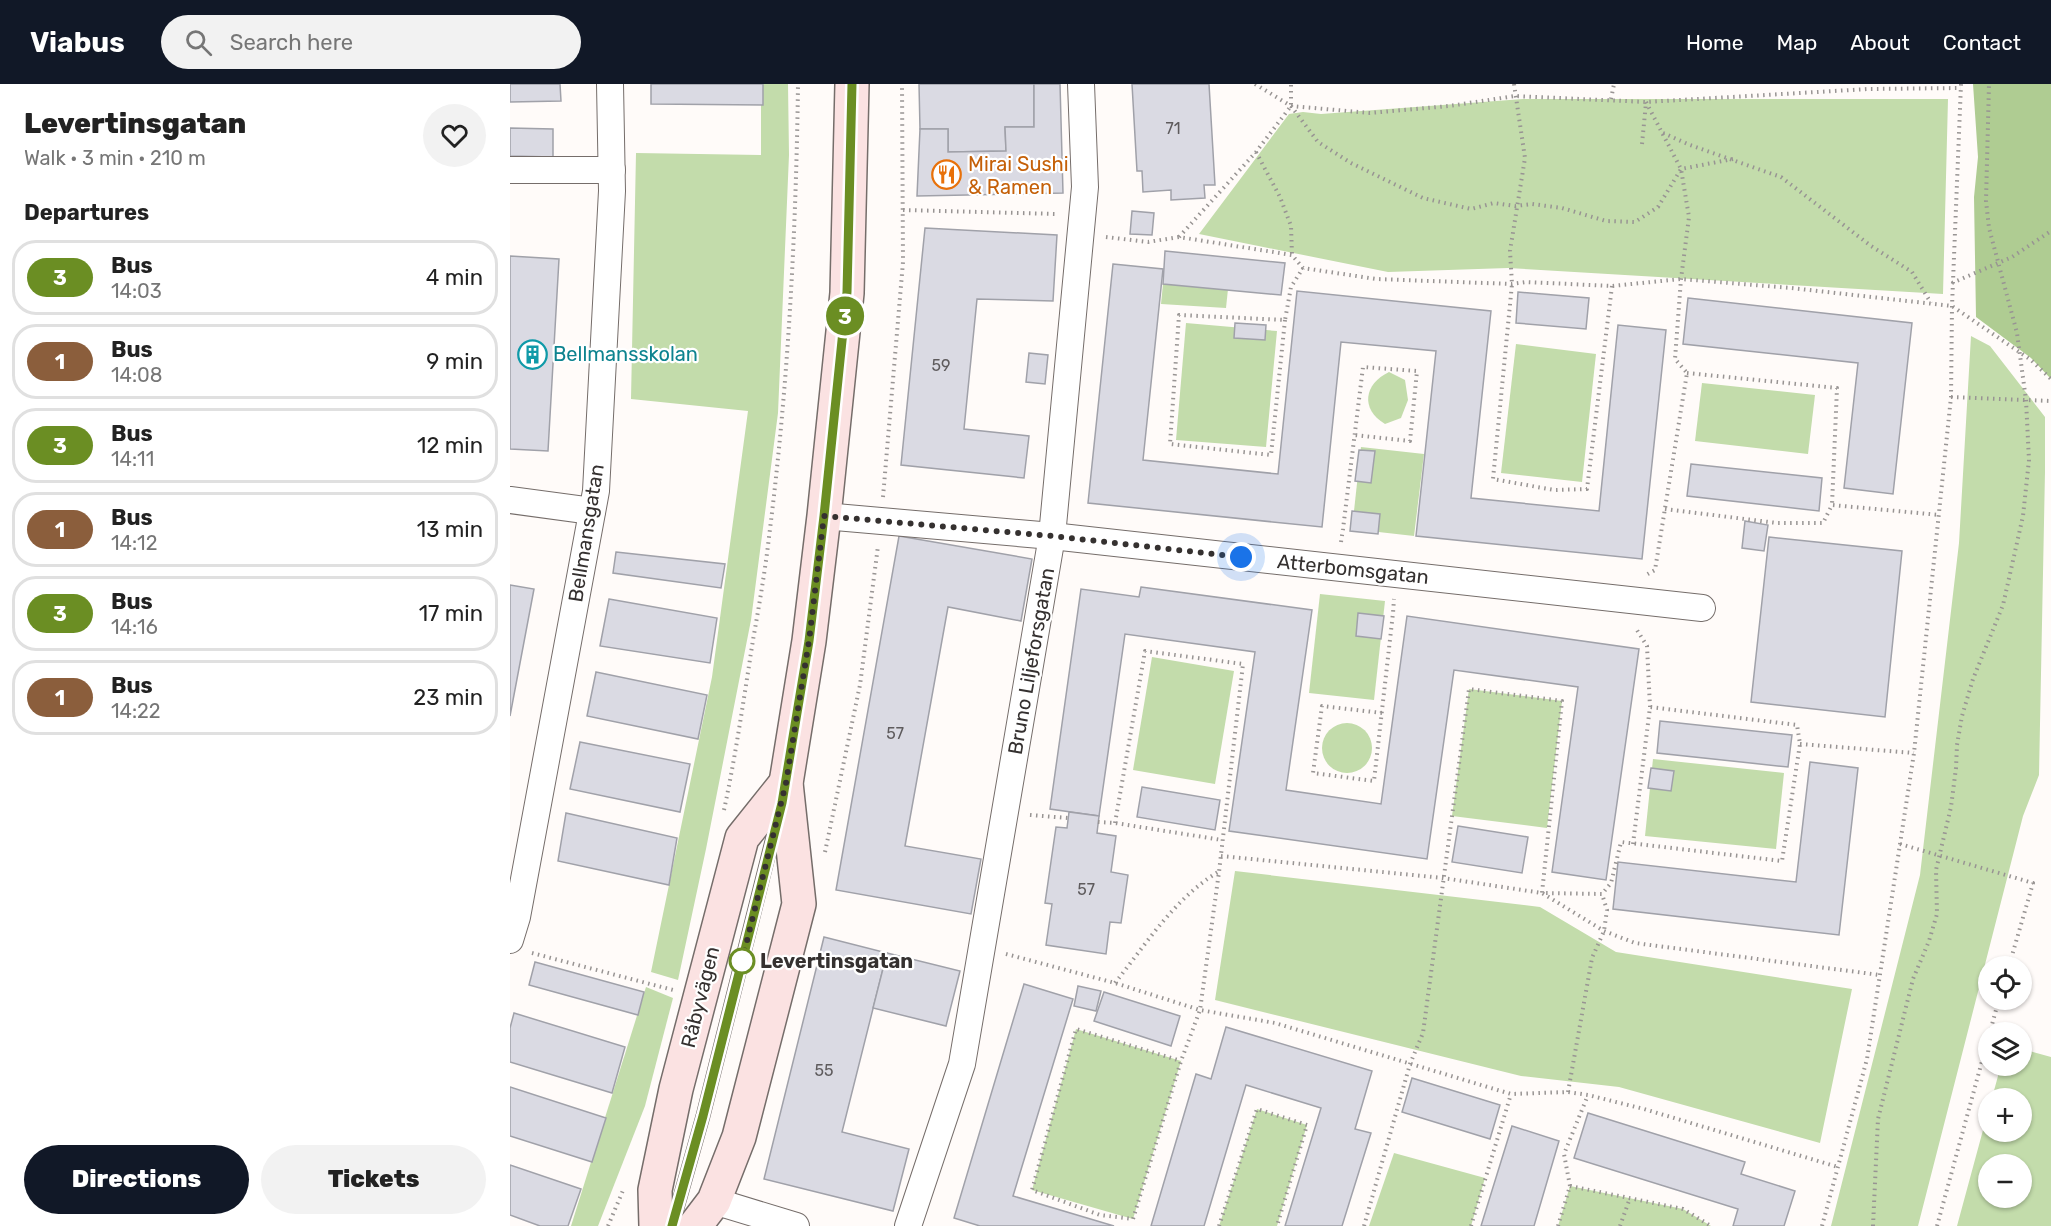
<!DOCTYPE html>
<meta charset="utf-8">
<style>
:root{--surface:#fff;--page:#f2f2f2;--text:#222;--muted:#767676;--line:#e0e0e0;--accent:#111827}
body{margin:0;font-family:Rubik,sans-serif;background:var(--page);color:var(--text);height:100vh;display:flex;flex-direction:column;font-size:22px;white-space:nowrap}
*{box-sizing:border-box;margin:0}
p{font-size:20px;color:var(--muted)}
.icon{flex:none;width:33px;height:33px;fill:none;stroke:currentColor;stroke-width:2;stroke-linecap:round;stroke-linejoin:round}
.map{position:relative;flex:1;overflow:hidden}
.panel{display:flex;flex-direction:column;background:var(--surface);width:510px}
.panel>*{flex:none}
.badge{padding:0 12px;border-radius:20px;font-size:21px;line-height:39px}
.tools{position:absolute;left:1468px;top:872px;display:grid;gap:12px}
.tools a{display:grid;place-items:center;width:54px;height:54px;border-radius:50%;background:var(--surface);box-shadow:0 2px 4px #0004;font-size:30px}
.you{position:absolute;width:30px;height:30px;margin:-15px;border:4px solid #fff;border-radius:50%;background:#1a73e8;box-shadow:0 0 0 9px #1a73e833}
.map>.badge{position:absolute;translate:-50% -50%;box-shadow:0 0 0 3px #fff}
h2{padding:0 24px;font-size:22px;line-height:54px}
.round{display:grid;place-items:center;flex:none;width:63px;height:63px;border-radius:32px;background:var(--page)}
.headline{display:flex;align-items:center;justify-content:space-between;height:102px;padding:0 24px}
h1{font-size:28px;font-weight:800;line-height:45px}
.button{display:flex;gap:12px;margin-top:auto;padding:12px 24px}
.button a{flex:1;height:69px;border-radius:36px;background:var(--accent);color:#fff;font-size:24px;font-weight:800;line-height:69px;text-align:center}
.button a+a{background:var(--page);color:var(--text)}
ul{padding:0;list-style:none}
li{display:flex;align-items:center;gap:18px;height:75px;margin:0 12px 9px;padding:0 12px;border:3px solid var(--line);border-radius:24px}
li div{flex:1}
li b{display:block;font-size:22px}
li em{font-style:normal}
li .badge{min-width:66px;font-weight:700;text-align:center}
header{display:flex;align-items:center;gap:36px;box-sizing:border-box;height:84px;padding:0 30px;background:var(--accent);color:#fff}
header strong{font-size:28px}
nav{display:flex;gap:33px;margin-inline-start:auto;font-size:21px}
.search{width:420px;height:54px;background:var(--page);display:flex;align-items:center;gap:15px;box-sizing:border-box;padding:0 21px;border-radius:33px;color:var(--muted);font-size:22px}
main{display:flex;flex:1;min-height:0}
.map>svg:first-child{display:block}
.green{fill:#c3dcab;fill-rule:evenodd}
.forest{fill:#afcc92}
.building{fill:#dadae3;stroke:#a0a1a9;stroke-width:1.5}
.lines{fill:none;stroke-linecap:round;stroke-linejoin:round}
.service-casing{stroke:#756d6a;stroke-width:15}
.minor-casing{stroke:#756d6a;stroke-width:28}
.secondary-casing{stroke:#756d6a;stroke-width:36}
.path{stroke:#989493;stroke-width:4;stroke-dasharray:1.5 4.5;stroke-linecap:butt}
.service{stroke:#fff;stroke-width:12}
.minor{stroke:#fff;stroke-width:26}
.secondary{stroke:#fbe2e2;stroke-width:33}
.line-casing{stroke:#fff;stroke-width:14}
.line{stroke:#6b8e23;stroke-width:9}
.walk{stroke:#353130;stroke-width:6;stroke-dasharray:0 10.8}
.stop-dot{fill:#fff;stroke:#6b8e23;stroke-width:3}
.labels{text-anchor:middle;stroke-width:4.5;stroke-linejoin:round;paint-order:stroke}
.number-label{font-size:16px;fill:#5e5b5d}
.food-label{font-size:20px;fill:#c56008;stroke:#fff;text-anchor:start}
.culture-label{font-size:20px;fill:#0d838f;stroke:#fff;text-anchor:start}
.street-label{font-size:20px;fill:#353130;stroke:#fff}
.stop-label{font-size:20px;font-weight:bold;fill:#353130;stroke:#fff;text-anchor:start}
</style>
<header>
<strong>Viabus</strong>
<div class="search"><svg class="icon" aria-label="search" viewBox="0 0 24 24"><circle cx="10" cy="10" r="6"/><path d="M15 15l6 6"/></svg>Search here</div>
<nav><a>Home</a><a>Map</a><a>About</a><a>Contact</a></nav>
</header>
<main>
<section class="panel">
<div class="headline"><div><h1>Levertinsgatan</h1><p>Walk · 3 min · 210 m</p></div><a class="round"><svg class="icon" aria-label="heart" viewBox="0 0 24 24"><path d="M12 20l-8-8c-3-5 5-10 8-4 3-6 11-1 8 4z"/></svg></a></div>
<h2>Departures</h2>
<ul>
<li><span class="badge" style="background:#6b8e23;color:#fff">3</span><div><b>Bus</b><p>14:03</p></div><em>4 min</em></li>
<li><span class="badge" style="background:#8b5e3c;color:#fff">1</span><div><b>Bus</b><p>14:08</p></div><em>9 min</em></li>
<li><span class="badge" style="background:#6b8e23;color:#fff">3</span><div><b>Bus</b><p>14:11</p></div><em>12 min</em></li>
<li><span class="badge" style="background:#8b5e3c;color:#fff">1</span><div><b>Bus</b><p>14:12</p></div><em>13 min</em></li>
<li><span class="badge" style="background:#6b8e23;color:#fff">3</span><div><b>Bus</b><p>14:16</p></div><em>17 min</em></li>
<li><span class="badge" style="background:#8b5e3c;color:#fff">1</span><div><b>Bus</b><p>14:22</p></div><em>23 min</em></li>
</ul>
<div class="button"><a>Directions</a><a>Tickets</a></div>
</section>
<div class="map">
<svg width="1541" height="1142" viewBox="0 0 1541 1142">
<rect width="100%" height="100%" fill="#fffbf9"/>
<g class="green">
<polygon points="251,0 278,0 279,71 268,329 241,536 196,765 168,896 141,888 202,593 238,327 121,315 126,69 251,71"/>
<polygon points="1013,15 1438,15 1433,210 998,184 878,188 689,150 779,30 793,28 811,30"/>
<polygon points="653,200 718,205 716,224 651,220"/>
<polygon points="676,239 767,247 756,363 666,356"/>
<polygon points="1461,252 1480,262 1535,333 1535,388 1529,691 1513,732 1408,1142 1321,1142 1410,791 1449,459"/>
<polygon points="1006,260 1086,270 1072,398 991,389"/>
<path d="M 879,288 L 895,296 L 898,316 L 891,334 L 875,340 C 850,325 854,300 879,288 Z"/>
<polygon points="1192,299 1305,311 1298,370 1185,357"/>
<polygon points="851,363 914,370 904,452 842,445"/>
<polygon points="810,510 875,517 864,616 799,609"/>
<polygon points="642,573 724,587 705,700 623,686"/>
<polygon points="959,605 1052,617 1037,744 942,732"/>
<circle cx="837" cy="664" r="25"/>
<polygon points="1143,675 1274,689 1266,765 1135,752"/>
<polygon points="725,787 1030,823 1106,868 1342,905 1310,1059 1109,1003 1011,992 705,916"/>
<polygon points="136,903 163,914 135,1022 88,1142 61,1142"/>
<polygon points="566,945 671,977 623,1135 522,1106"/>
<path d="M 1512,965 L 1541,973 L 1541,1142 L 1447,1142 L 1479,1024 L 1479,1047 L 1512,1047 L 1512,1014 L 1482,1014 L 1491,981 L 1512,981 ZM 1479,1080 L 1512,1080 L 1512,1113 L 1479,1113 Z"/>
<polygon points="747,1025 797,1041 767,1142 709,1142"/>
<polygon points="884,1069 975,1094 961,1142 859,1142"/>
<polygon points="1060,1102 1173,1125 1201,1142 1048,1142"/>
</g>
<polygon class="forest" points="1463,0 1541,0 1541,295 1521,274 1466,233 1464,113 1468,73"/>
<g class="building">
<polygon points="0,0 50,0 51,17 0,18"/>
<polygon points="141,0 253,0 253,21 141,20"/>
<polygon points="409,0 524,0 524,43 495,43 496,67 438,68 438,45 410,45"/>
<polygon points="524,0 550,0 553,109 407,112 410,45 438,45 438,68 496,67 495,43 524,43"/>
<polygon points="622,0 699,0 705,101 694,101 695,114 661,116 661,106 633,108 632,87 627,87"/>
<polygon points="0,44 43,45 43,73 0,72"/>
<polygon points="622,127 644,129 642,151 620,150"/>
<polygon points="415,144 547,151 543,217 467,215 454,345 519,352 514,394 391,381"/>
<polygon points="655,167 775,179 771,211 653,200"/>
<polygon points="0,172 49,175 38,367 0,365"/>
<polygon points="603,180 653,185 633,376 768,390 787,207 981,227 961,414 1089,427 1108,241 1156,246 1132,475 906,452 926,267 831,258 812,443 578,419"/>
<polygon points="1008,208 1079,214 1076,245 1006,239"/>
<polygon points="1178,214 1402,239 1383,410 1334,404 1348,279 1173,260"/>
<polygon points="725,239 756,241 755,256 724,254"/>
<polygon points="519,269 538,271 535,300 516,298"/>
<polygon points="849,366 865,367 861,399 845,397"/>
<polygon points="1181,380 1312,394 1309,427 1177,412"/>
<polygon points="842,427 870,430 868,450 840,447"/>
<polygon points="1235,437 1258,441 1254,467 1232,464"/>
<polygon points="389,452 522,475 511,537 438,523 395,762 471,775 461,830 326,806"/>
<polygon points="1259,453 1392,467 1375,633 1241,618"/>
<polygon points="106,468 215,480 211,504 103,489"/>
<polygon points="0,501 24,505 0,632"/>
<polygon points="631,503 802,526 776,706 871,720 897,532 1129,565 1096,796 1042,788 1068,603 944,586 917,775 719,747 745,568 615,550 589,732 540,725 571,505 629,513"/>
<polygon points="99,515 207,534 200,579 90,562"/>
<polygon points="848,529 874,532 871,555 846,552"/>
<polygon points="86,588 197,611 188,655 77,632"/>
<polygon points="1150,637 1282,651 1278,683 1147,669"/>
<polygon points="70,658 180,680 170,728 60,705"/>
<polygon points="1300,678 1348,684 1329,851 1103,825 1108,778 1286,798"/>
<polygon points="1141,684 1164,687 1161,707 1138,704"/>
<polygon points="632,703 710,716 705,746 627,733"/>
<polygon points="559,728 589,732 587,749 606,752 601,788 618,791 611,839 600,838 596,870 536,861 542,820 535,819 546,743 557,744"/>
<polygon points="56,729 167,754 159,801 48,777"/>
<polygon points="948,742 1018,753 1012,789 942,778"/>
<polygon points="314,853 377,869 332,1048 399,1065 383,1127 254,1095"/>
<polygon points="377,869 450,887 436,942 363,924"/>
<polygon points="25,878 134,908 128,931 19,901"/>
<polygon points="514,900 563,915 503,1112 604,1142 470,1142 444,1134"/>
<polygon points="568,902 591,907 586,927 564,922"/>
<polygon points="594,908 670,932 661,962 584,937"/>
<polygon points="4,929 115,963 102,1009 0,978 0,944"/>
<polygon points="716,943 862,987 845,1045 861,1049 832,1142 775,1142 811,1024 736,1001 694,1142 641,1142 686,990 701,995"/>
<polygon points="902,994 990,1021 980,1055 892,1028"/>
<polygon points="0,1003 96,1034 82,1078 0,1052"/>
<polygon points="1078,1029 1235,1078 1231,1090 1285,1107 1274,1142 1223,1142 1228,1125 1064,1074"/>
<polygon points="1002,1042 1049,1057 1024,1142 971,1142"/>
<polygon points="0,1081 71,1105 58,1142 30,1142 0,1131"/>
</g>
<g class="lines">
<defs>
<polyline id="service" points="162,1142 193,1032 268,733"/>
<g id="minor">
<polyline points="0,86 102,86"/>
<polyline points="0,416 82,427"/>
<polyline points="314,432 542,452 1192,524"/>
<polyline points="0,856 7,833 86,407 102,107 100,0"/>
<polyline points="204,1117 286,1142"/>
<polyline points="398,1142 452,980 542,452 575,103 571,0"/>
</g>
<g id="secondary">
<polyline points="146,1142 145,1106 166,1005 232,754 276,699"/>
<polyline points="185,1142 204,1117 229,1053 289,820 276,699 299,557 314,432 337,209 342,0"/>
</g>
</defs>
<use href="#service" class="service-casing"/>
<use href="#minor" class="minor-casing"/>
<use href="#secondary" class="secondary-casing"/>
<g class="path">
<polyline points="745,0 781,22 860,29 939,22 1005,12 1136,18 1358,5 1451,4"/>
<polyline points="1004,0 1015,74 1000,167 1002,200 983,395 1044,406 1077,405 1102,202"/>
<polyline points="1101,15 1104,0"/>
<polyline points="1136,18 1171,85 1179,133 1171,195 1165,275 1177,289 1145,486 1136,491"/>
<polyline points="781,22 808,58 841,79 913,114 961,125 984,119 1005,122 1022,120 1052,124 1096,137 1125,138 1148,123 1171,85 1223,75"/>
<polyline points="1153,49 1180,61 1271,93 1361,162 1402,188 1421,219"/>
<polyline points="1132,60 1136,19"/>
<polyline points="746,68 770,113 781,142 782,171"/>
<polyline points="393,126 547,130"/>
<polyline points="596,153 638,158 669,153 782,171 793,184 866,195 1002,200 1016,198 1102,202 1171,195 1281,204 1442,222 1521,276 1541,295"/>
<polyline points="669,153 746,68 781,22 781,0"/>
<polyline points="1442,199 1502,173 1541,147"/>
<polyline points="775,236 761,371 660,360 669,231 775,236 781,203 793,184"/>
<polyline points="1177,289 1327,304 1322,421"/>
<polyline points="1441,313 1541,317"/>
<polyline points="373,413 393,178 392,0"/>
<polyline points="1155,425 1267,439 1313,439 1322,421 1430,431"/>
<polyline points="831,458 833,445 853,283 907,287 900,357 844,351"/>
<polyline points="872,629 812,622 803,689 864,697 883,529 884,515"/>
<polyline points="1290,660 1404,669"/>
<path d="M 214,726 C 226,670 234,613 243,556 C 249,522 255,488 259,453 C 278,303 286,151 288,0"/>
<polyline points="520,731 558,734"/>
<polyline points="588,738 605,739 712,756"/>
<polyline points="605,739 635,567 733,580 709,788 690,926 671,977 623,1135 590,1131 522,1106 566,945 671,977"/>
<polyline points="1123,760 1140,623 1137,562 1125,543"/>
<polyline points="1390,760 1523,799 1499,882"/>
<polyline points="315,768 350,601 368,462"/>
<polyline points="711,772 933,794 1032,809 1094,847 1125,859 1370,891"/>
<polyline points="22,869 163,906"/>
<polyline points="496,870 605,899 690,926 765,939 1001,1010 1058,1008 1078,1011 1134,1025 1328,1083"/>
<path d="M 605,899 C 636,860 665,814 708,788"/>
<polyline points="1058,1008 1082,874 1094,847 1097,826 1092,810"/>
<polyline points="1060,1102 1173,1125 1201,1142"/>
<polyline points="98,1142 114,1104"/>
<polyline points="709,1142 747,1025 797,1041 767,1142"/>
<polyline points="854,1142 900,980 913,949 959,605 1052,617 1032,809 1092,810 1101,799 1111,758 1272,777 1290,660 1287,641 1140,623"/>
<polyline points="961,1142 1001,1010"/>
<polyline points="1048,1142 1060,1102 1054,1070 1078,1011"/>
<polyline points="1110,1142 1120,1114"/>
<polyline points="1312,1142 1357,975 1404,669 1441,313 1442,222 1451,0"/>
<polyline points="1363,1142 1368,1035 1403,895 1419,857 1427,830 1426,786 1441,723 1446,684 1447,661 1452,632 1463,595 1493,521 1513,432 1519,376 1516,316 1507,249 1479,144 1476,117 1479,0"/>
<polyline points="1427,1142 1489,915"/>
</g>
<use href="#service" class="service"/>
<use href="#minor" class="minor"/>
<use href="#secondary" class="secondary"/>
</g>
<g class="lines">
<defs>
<polyline id="line" points="162,1142 193,1032 272,719 299,557 314,432 337,208 342,0"/>
</defs>
<use href="#line" class="line-casing"/>
<use href="#line" class="line"/>
<polyline class="walk" points="232,877 276,699 299,557 314,432 542,452 731,473"/>
</g>
<defs>
<symbol id="restaurant-ring" viewBox="-11 -11 22 22"><circle r="9.5" fill="#fff" stroke="#e8710a" stroke-width="1.5"/><path d="M-5-6h1v4h1v-4h1v4h1v-4h1v5L-1.5 .5V6h-2V.5L-5-1ZM5-6V6H3V1.5H1.5Q1.5-4 5-6Z" fill="#e8710a"/></symbol>
<symbol id="building-ring" viewBox="-11 -11 22 22"><circle r="9.5" fill="#fff" stroke="#0f9aa8" stroke-width="1.5"/><path d="M-4-6H4V6H1V3H-1V6H-4ZM-2.5-4.3h1.7v1.8h-1.7ZM.8-4.3h1.7v1.8H.8ZM-2.5-1h1.7V.8h-1.7ZM.8-1h1.7V.8H.8Z" fill="#0f9aa8"/></symbol>
</defs>
<g fill-rule="evenodd">
<use href="#restaurant-ring" x="420" y="74" width="33" height="33"/>
<use href="#building-ring" x="6" y="254" width="33" height="33"/>
</g>
<circle class="stop-dot" cx="232" cy="877" r="12"/>
<g class="labels">
<g class="number-label">
<text x="663" y="50">71</text>
<text x="431" y="287">59</text>
<text x="385" y="655">57</text>
<text x="576" y="811">57</text>
<text x="314" y="992">55</text>
</g>
<g class="food-label">
<text x="458" y="87">Mirai Sushi<tspan x="458" dy="23">&amp; Ramen</tspan></text>
</g>
<g class="culture-label">
<text x="43" y="277">Bellmansskolan</text>
</g>
<g class="street-label">
<text transform="translate(76 449) rotate(-81)" y="7">Bellmansgatan</text>
<text transform="translate(843 485) rotate(6)" y="7">Atterbomsgatan</text>
<text transform="translate(521 577) rotate(-80)" y="7">Bruno Liljeforsgatan</text>
<text transform="translate(190 913) rotate(-76)" y="7">Råbyvägen</text>
</g>
<g class="stop-label">
<text x="250" y="884">Levertinsgatan</text>
</g>
</g>
</svg>
<div class="tools">
<a><svg class="icon" aria-label="locate" viewBox="0 0 24 24"><circle cx="12" cy="12" r="6"/><path d="M12 2v4M12 18v4M2 12h4M18 12h4"/></svg></a>
<a><svg class="icon" aria-label="layers" viewBox="0 0 24 24"><path d="M12 4l9 5-9 5-9-5zM3 14l9 5 9-5"/></svg></a>
<a>+</a>
<a>−</a>
</div>
<div class="you" style="left:731px;top:473px"></div>
<b class="badge" style="left:335px;top:232px;background:#6b8e23;color:#fff">3</b>
</div>
</main>
